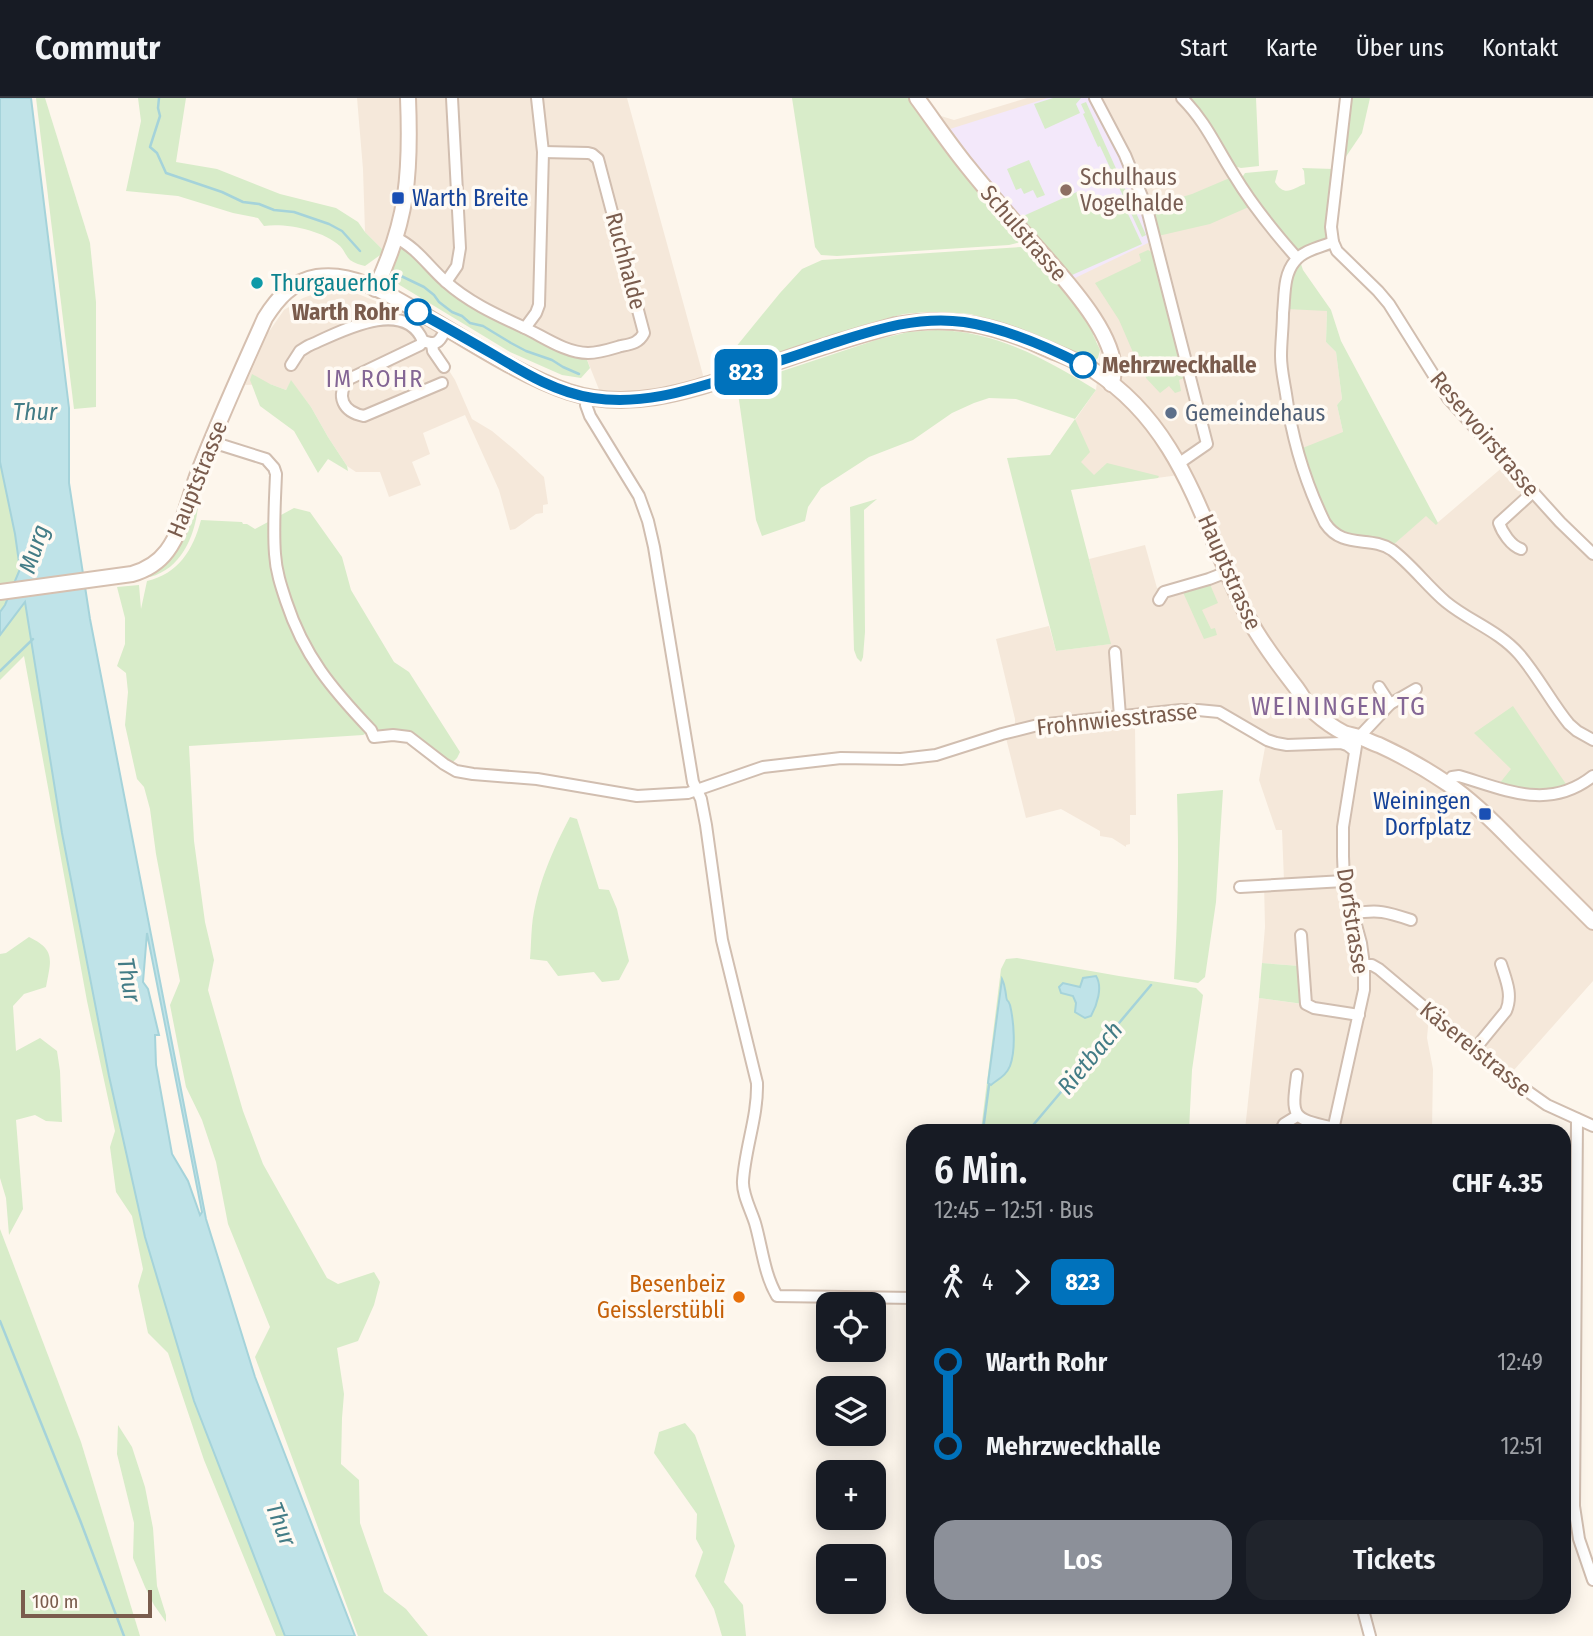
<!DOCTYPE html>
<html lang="de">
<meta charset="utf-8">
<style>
:root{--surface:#171b24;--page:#20242c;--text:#f1f3f6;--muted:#9ea1a6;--line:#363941;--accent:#8c9099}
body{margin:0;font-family:"Fira Sans Condensed",sans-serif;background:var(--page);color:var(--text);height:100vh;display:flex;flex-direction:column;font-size:26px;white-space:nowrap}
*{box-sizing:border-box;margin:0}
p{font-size:23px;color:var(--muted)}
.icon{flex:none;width:38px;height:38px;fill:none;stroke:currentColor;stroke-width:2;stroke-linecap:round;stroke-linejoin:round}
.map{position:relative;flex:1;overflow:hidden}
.sheet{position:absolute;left:906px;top:1026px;width:665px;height:490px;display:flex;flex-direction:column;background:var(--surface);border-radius:21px;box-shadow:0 4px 18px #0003}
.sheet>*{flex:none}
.badge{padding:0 14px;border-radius:10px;font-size:24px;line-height:46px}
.buttons{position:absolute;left:816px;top:1194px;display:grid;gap:14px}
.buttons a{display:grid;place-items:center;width:70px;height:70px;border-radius:14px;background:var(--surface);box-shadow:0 4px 18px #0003;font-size:35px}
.scale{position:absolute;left:21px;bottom:18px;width:131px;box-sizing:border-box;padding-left:7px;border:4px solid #7a5c4d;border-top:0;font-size:19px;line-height:24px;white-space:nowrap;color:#7a5c4d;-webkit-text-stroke:5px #fffaf3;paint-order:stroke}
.map>.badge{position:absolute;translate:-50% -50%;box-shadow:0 0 0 4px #fff}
.legs{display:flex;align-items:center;gap:10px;height:77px;padding:0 28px;font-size:23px}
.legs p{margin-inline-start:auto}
.overview{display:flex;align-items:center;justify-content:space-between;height:119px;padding:0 28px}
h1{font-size:38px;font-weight:600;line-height:52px}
.button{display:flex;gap:14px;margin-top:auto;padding:14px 28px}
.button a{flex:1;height:80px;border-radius:21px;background:var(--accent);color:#fff;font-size:28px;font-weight:600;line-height:80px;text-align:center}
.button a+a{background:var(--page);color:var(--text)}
ul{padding:0 28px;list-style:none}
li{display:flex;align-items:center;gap:24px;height:84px;font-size:26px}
li i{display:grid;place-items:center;width:10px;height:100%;margin:0 9px;background:currentColor}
li i::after{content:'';width:18px;height:18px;margin:-9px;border:5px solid;border-radius:50%;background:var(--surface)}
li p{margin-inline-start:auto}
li:first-child i{background:linear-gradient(#0000 50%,currentColor 0)}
li:last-child i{background:linear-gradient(currentColor 50%,#0000 0)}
header{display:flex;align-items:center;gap:42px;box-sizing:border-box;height:98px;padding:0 35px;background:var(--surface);border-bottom:2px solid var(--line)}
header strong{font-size:33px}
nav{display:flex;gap:38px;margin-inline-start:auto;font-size:24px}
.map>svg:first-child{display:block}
.residential{fill:#f5e8da}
.education{fill:#f3e8fa}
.green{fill:#d8ecc9}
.water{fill:#bfe3e8;stroke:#a5d3da;stroke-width:2;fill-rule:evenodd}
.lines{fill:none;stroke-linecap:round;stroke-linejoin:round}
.stream{stroke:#a5d3da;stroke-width:2.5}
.street-casing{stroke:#d1beb0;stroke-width:14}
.secondary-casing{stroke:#d6c0b0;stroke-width:18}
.street{stroke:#fff;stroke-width:10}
.secondary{stroke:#fff;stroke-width:14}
.line-1-casing{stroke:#fff;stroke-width:16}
.line-1{stroke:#0072bc;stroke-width:10}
.education-dot{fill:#8d6e63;stroke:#fffaf3;stroke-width:2.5}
.transit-dot{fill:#1a4fb4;stroke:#fffaf3;stroke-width:2.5}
.culture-dot{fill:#0f9aa8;stroke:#fffaf3;stroke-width:2.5}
.stop-1-dot{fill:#fff;stroke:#0072bc;stroke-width:3.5}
.service-dot{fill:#5c6f8a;stroke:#fffaf3;stroke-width:2.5}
.food-dot{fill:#e8710a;stroke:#fffaf3;stroke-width:2.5}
.labels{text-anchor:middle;stroke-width:7;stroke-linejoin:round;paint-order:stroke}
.education-label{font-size:23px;fill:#785e54;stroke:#fffaf3;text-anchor:start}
.transit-label{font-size:23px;fill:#164399;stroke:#fffaf3;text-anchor:start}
.street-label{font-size:23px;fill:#7a5c4d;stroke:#fffaf3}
.culture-label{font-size:23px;fill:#0d838f;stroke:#fffaf3;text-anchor:start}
.stop-label{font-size:23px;font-weight:bold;fill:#7a5c4d;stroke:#fffaf3;text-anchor:end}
.service-label{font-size:23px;fill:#4e5e75;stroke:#fffaf3;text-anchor:start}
.food-label{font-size:23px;fill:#c56008;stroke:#fffaf3;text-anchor:end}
.neighbourhood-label{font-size:24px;letter-spacing:2px;fill:#846695;stroke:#fffaf3}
.water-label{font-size:24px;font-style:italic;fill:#437c86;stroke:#fffaf3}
.quarter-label{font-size:26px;letter-spacing:2px;fill:#846695;stroke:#fffaf3}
</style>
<header>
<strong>Commutr</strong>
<nav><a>Start</a><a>Karte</a><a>Über uns</a><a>Kontakt</a></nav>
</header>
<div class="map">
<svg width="1593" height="1538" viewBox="0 0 1593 1538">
<rect width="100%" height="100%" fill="#fdf6ec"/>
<g class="residential">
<polygon points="357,0 627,0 703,277 702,281 645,294 625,296 600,294 586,259 498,220 400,149 392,173 381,168 386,155 365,134 363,71"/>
<polygon points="1027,0 1189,0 1198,10 1210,26 1241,81 1292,148 1297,151 1304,161 1295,170 1327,213 1326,244 1336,254 1342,301 1337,307 1343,334 1392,448 1426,417 1436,426 1511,362 1562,420 1593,450 1593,883 1505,982 1429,918 1427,940 1433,971 1432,1032 1245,1032 1259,900 1302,906 1300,868 1262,865 1265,829 1264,785 1284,783 1282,732 1276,732 1259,682 1266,644 1216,616 1195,615 1141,620 1135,628 1136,717 1130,717 1130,746 1126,747 1126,749 1112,740 1100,738 1100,733 1061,711 1026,720 1004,632 1015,629 1015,621 996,541 1049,528 1056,553 1110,546 1089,461 1145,447 1157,490 1208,477 1216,470 1217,463 1179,377 1091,389 1054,352 1096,292 1100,256 1097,243 1095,243 1086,217 939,38 949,29 941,18 954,22"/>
<polygon points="334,192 358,196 383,206 449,241 436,252 455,282 472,321 492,333 516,353 544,379 548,406 543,407 543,415 536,416 515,431 510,432 499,392 465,317 423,335 430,356 412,364 421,387 389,399 380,374 356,374 347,368 328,339 311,309 291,283 286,292 270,286 245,287 268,235 284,212 303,200 320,194"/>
</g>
<polygon class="education" points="1048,0 1092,0 1137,94 1150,144 1075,180 1072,180 1002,100 950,31"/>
<g class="green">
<polygon points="36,0 45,0 90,145 96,204 96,309 74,311"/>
<path d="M 138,0 L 186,0 L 176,64 L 217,71 L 280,96 L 336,110 L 358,124 L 365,134 L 382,151 L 383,155 L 365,168 C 360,167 354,165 350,162 C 346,158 344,152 340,148 C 322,132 286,125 264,128 L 258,120 L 233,115 L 178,98 L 126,93 L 141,23 Z"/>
<polygon points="792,0 913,0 1022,142 1021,144 1009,147 837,158 821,157 815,149"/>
<polygon points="1053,0 1081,0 1076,6 1080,15 1045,31 1034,6"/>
<polygon points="1189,0 1256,0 1259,68 1241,70 1234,68 1210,26"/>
<polygon points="1351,0 1370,0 1362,35 1343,63"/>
<polygon points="1086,4 1146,137 1142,139 1100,48 1098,49 1083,16 1085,15 1081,6"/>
<polygon points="1029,62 1045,97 1037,100 1033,92 1024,96 1021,90 1016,92 1007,71"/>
<path d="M 1302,70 L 1334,71 L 1326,139 L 1325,142 C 1318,145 1307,153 1298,151 C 1283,148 1251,95 1241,81 L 1245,75 L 1278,72 L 1275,84 C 1285,100 1293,90 1305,86 L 1304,73 Z"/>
<polygon points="1232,79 1251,108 1210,126 1158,138 1149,109 1192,96"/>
<polygon points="1079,93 1087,111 1099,106 1102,112 1122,103 1142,146 1072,177 1023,123 1021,119"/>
<polygon points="400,149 402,149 444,185 586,259 590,270 581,280 562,277 510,254 393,183 392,173"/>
<polygon points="1021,149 1030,149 1086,217 1095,236 1093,237 1100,252 1098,260 1094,263 1087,263 1060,247 1028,233 997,223 970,216 944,214 927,214 904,216 870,225 713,277 780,195 802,171 822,162"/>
<polygon points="1148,152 1153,155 1184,280 1179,282 1181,293 1175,295 1169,288 1160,295 1146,280 1141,258 1135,259 1119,222 1095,185 1141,163 1139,156"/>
<polygon points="1300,163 1303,172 1331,212 1341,243 1438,425 1436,427 1426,418 1392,448 1340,434 1329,423 1301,356 1300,351 1343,334 1337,307 1342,301 1336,254 1326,244 1327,213 1287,211 1291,179"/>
<path d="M 936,232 C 996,233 1046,261 1096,292 L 1075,321 L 1090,354 L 1081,364 L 1094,377 L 1107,365 L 1159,378 L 1158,380 L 1071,392 L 1111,546 L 1056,553 L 1007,360 L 1050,357 L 1075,321 L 1016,301 L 989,300 L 974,305 L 952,315 L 913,342 L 869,359 L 821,390 L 808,409 L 805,423 L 762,438 L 756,422 L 737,288 L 876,242 L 908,234 Z"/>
<polygon points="252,276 270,286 286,292 291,282 311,309 328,339 347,368 348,373 328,361 318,375 294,333 260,308 250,282"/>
<polygon points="0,364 15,436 20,471 5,507 0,514"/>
<path d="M 199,392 C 199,426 187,469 150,479 L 148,477 Z"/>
<polygon points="877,401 864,412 865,534 863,559 861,564 857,560 854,552 850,409"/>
<path d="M 294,410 L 310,414 L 342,459 L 351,492 L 394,564 L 409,574 L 460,654 L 457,660 L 450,667 C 436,658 423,641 407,636 C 391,631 383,641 369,627 C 341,597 310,566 297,527 C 292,513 290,492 278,483 C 286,540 326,586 363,627 L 367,635 L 363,637 L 189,648 L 194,743 L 205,824 L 214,862 L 208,892 L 243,1013 L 263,1066 L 327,1180 L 338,1186 L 374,1174 L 380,1184 L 374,1207 L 358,1243 L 337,1250 L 344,1296 L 342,1320 L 341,1366 L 359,1382 L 360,1425 L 384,1494 L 406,1511 L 428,1538 L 358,1538 L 255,1259 L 270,1229 L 228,1126 L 216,1064 L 202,1022 L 186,989 L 170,907 L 180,883 L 156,756 L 150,711 L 144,689 L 137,681 L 125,627 L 128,594 L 126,575 L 117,568 L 125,546 L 125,520 L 117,489 L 139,487 L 141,511 L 147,483 C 178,476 193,452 201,422 L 242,424 L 243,426 L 247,426 L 255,431 Z"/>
<polygon points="1209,484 1218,505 1202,512 1211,531 1215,530 1217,537 1204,541 1182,492"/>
<polygon points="25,503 62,735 109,978 145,1139 194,1303 285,1538 276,1538 204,1362 168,1255 148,1235 138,1188 143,1171 132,1118 116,1094 110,1049 115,1033 87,903 24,558 0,582 0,537"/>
<polygon points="1513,608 1568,689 1540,694 1499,686 1511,671 1474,635"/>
<path d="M 1223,692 L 1216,804 L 1205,879 L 1198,885 L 1174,881 C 1178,819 1179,758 1177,696 Z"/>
<path d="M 570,719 L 577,721 L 599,791 L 609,792 L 617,811 L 629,863 L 619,882 L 602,884 L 594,874 L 558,878 L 547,863 L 530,861 C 531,850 531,839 532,828 C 536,790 552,753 570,719 Z"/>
<path d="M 29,839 C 56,852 51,862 46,889 L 24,896 L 13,908 L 16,953 L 40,940 L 57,953 L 60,973 L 62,1024 L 46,1023 L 35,1017 L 16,1022 L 23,1111 L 9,1137 L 6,1100 L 0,1080 L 0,856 L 6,855 Z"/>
<polygon points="1017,860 1119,878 1196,890 1203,897 1192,972 1189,1032 981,1032 1001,871 1006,861"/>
<polygon points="1262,865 1300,868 1303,906 1259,900"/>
<polygon points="0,1131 81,1344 140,1538 0,1538"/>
<polygon points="685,1325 695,1337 735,1448 724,1484 743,1507 746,1538 722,1538 714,1511 695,1478 703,1454 696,1441 697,1416 654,1355 659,1334"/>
<polygon points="118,1327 132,1349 145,1389 153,1430 157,1488 166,1517 166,1524 154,1507 145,1489 133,1460 134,1425 117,1356"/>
</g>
<g class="water">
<path d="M 0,0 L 31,0 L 69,310 L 69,385 L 90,521 L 206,1121 L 255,1279 L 355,1538 L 285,1538 L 194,1303 L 145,1139 L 109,978 L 62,735 L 25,504 L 0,537 L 0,514 L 5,507 L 20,471 L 15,436 L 0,364 ZM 147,835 L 202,1114 L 200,1117 L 188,1083 L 172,1056 L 156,967 L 155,937 L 159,937 L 148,891 L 143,884 Z"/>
<path d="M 1096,878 C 1103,889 1097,907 1091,918 L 1085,920 L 1075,914 L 1076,905 L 1073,898 L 1061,895 L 1059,889 L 1063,885 L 1080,889 L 1083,880 Z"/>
<path d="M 1002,881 C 1005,887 1005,891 1006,897 C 1007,906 1007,899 1010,907 C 1014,924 1016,952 1010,968 C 1006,978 998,981 991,987 L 988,985 Z"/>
</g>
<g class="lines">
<g class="stream">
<polyline points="159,0 158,10 160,18 150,49 157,55 166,75 222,94 243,104 259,106 274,112 294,114 329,126 342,133 360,153"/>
<polyline points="399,177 424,189 434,197 439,204 452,214 462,218 470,225 483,228 511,245 526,253 552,262 563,269 579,276"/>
<polyline points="0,573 33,541"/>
<polyline points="983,1032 989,987"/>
<polyline points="1029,1032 1151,887"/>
<polyline points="0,1223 80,1422 124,1538"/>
</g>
<defs>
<g id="street">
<polyline points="1095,0 1125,57 1147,111 1207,346 1178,366"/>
<path d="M 1182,0 C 1206,24 1216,49 1234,77 C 1252,107 1274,134 1297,160"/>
<polyline points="1346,0 1331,129 1333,144 1337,153 1378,193 1389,206 1448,300 1560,424 1593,456"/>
<path d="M 396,140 C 416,149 429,169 445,183 C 468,204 497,217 525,230 L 536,215 L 539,207 L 543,54 L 537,0"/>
<path d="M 1333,144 C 1321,149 1304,152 1295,163 C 1283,177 1285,198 1283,215 C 1283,229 1281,244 1281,258 C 1281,271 1284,283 1286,296 C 1292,341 1305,384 1325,425 C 1343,452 1370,437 1392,452 C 1411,466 1427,488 1446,504 C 1469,523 1499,533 1519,556 C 1538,578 1551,604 1569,626 L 1577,633 L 1593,642"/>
<polyline points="446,184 457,168 460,150 452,0"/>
<path d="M 525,230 C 544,239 566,255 588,255 C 599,255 611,251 621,248 C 631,246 639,245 644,235 L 598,61 L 592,56 L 588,55 L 543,54"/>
<polyline points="432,246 433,253 444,269"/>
<path d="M 291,267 L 300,253 L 308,248 C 338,235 404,198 423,243"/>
<path d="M 442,285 L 364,318 C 343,314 335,298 349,281 L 420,247 L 423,243 C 426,244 429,245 432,245 C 440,246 443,236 446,230"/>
<path d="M 588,300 L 586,307 L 590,318 L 639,398 L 648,423 L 654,449 L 693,684 L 701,701 L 706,727 L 722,842 L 757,985 C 758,1018 745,1050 743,1083 C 742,1096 751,1112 755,1125 C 762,1149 764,1176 777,1198 L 914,1200"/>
<path d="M 212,344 L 266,361 L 274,370 L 276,376 C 275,403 273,430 275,456 C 276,473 281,488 286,503 C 304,558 332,591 371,632 L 374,639 L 393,637 L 409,639 L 444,666 L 456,673 L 473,676 L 537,681 L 637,698 L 688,695 L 763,669 L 841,660 L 901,661 L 936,657 L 1002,636 L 1038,627 L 1181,612 L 1198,612 L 1219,614 L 1267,642 L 1276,645 L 1287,647 L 1341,645 L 1347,647 L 1355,653"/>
<path d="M 1521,451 C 1511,448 1502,434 1499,425 L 1533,394"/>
<polyline points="1159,502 1164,494 1209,481 1227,474"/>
<polyline points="1115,554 1120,618"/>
<polyline points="1379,589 1390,606"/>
<polyline points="1353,641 1359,639 1390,606 1416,591"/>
<path d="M 1447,685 L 1452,679 L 1459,678 C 1506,692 1549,713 1593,678"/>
<polyline points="1240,789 1344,783"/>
<path d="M 1352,816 C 1378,811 1387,814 1411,822"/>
<polyline points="1301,837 1306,906 1314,910 1359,917"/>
<polyline points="1364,867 1372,867 1379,871 1507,979 1547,1007 1593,1028"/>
<path d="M 1474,952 L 1506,913 C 1513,897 1506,882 1501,866"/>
<path d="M 1297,977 C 1291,1021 1292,1020 1334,1030"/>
<polyline points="1577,1021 1574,1408 1579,1441 1593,1482"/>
<polyline points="1281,1032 1284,1026 1297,1018"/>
<polyline points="1333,1032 1364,892 1364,867 1361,845 1344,783 1343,758 1343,729 1356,648"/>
<polyline points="1362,1508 1370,1538"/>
</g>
<g id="secondary">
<path d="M 917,0 C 934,23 950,47 968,69 C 988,94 1009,118 1030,142 C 1055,171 1129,245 1111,286"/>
<path d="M 375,191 C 408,123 411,74 408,0"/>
<path d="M 0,494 L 132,476 C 146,472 158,465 167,453 C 183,432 189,398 199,373 C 219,322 242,271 265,220 C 277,201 292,183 317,179 C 355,173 393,199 424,217 C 469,243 521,278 569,294 C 636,316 701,288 765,268 C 808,253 852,239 896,227 C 951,217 995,227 1045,250 C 1061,257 1078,263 1093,272 C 1187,332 1202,433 1250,523 C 1263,547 1279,567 1295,588 C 1302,597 1306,606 1314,614 C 1322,621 1334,630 1344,635 C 1349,637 1354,637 1359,639 C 1366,641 1372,645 1379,647 C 1403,658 1426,671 1448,686 C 1473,703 1494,724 1515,746 C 1541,772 1567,798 1593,824"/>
</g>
</defs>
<use href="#street" class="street-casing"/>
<use href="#secondary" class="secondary-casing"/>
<use href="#street" class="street"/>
<use href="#secondary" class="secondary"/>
</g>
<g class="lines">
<defs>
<path id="line-1" d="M 418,214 C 444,228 470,243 496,258 C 526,276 558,295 593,300 C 640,307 684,294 728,280 C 760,269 792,259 824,248 C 869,234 915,217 964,224 C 1005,230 1046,248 1083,267"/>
</defs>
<use href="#line-1" class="line-1-casing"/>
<use href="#line-1" class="line-1"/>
</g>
<circle class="education-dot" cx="1066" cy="92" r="7"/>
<g class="transit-dot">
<rect x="391" y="93" width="14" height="14" rx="3.5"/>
<rect x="1478" y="709" width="14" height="14" rx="3.5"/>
</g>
<circle class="culture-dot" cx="257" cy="185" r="7"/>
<g class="stop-1-dot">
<circle cx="418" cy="214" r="12"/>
<circle cx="1083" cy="267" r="12"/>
</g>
<circle class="service-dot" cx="1171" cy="315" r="7"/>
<circle class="food-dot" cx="739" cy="1199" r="7"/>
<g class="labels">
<g class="education-label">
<text x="1080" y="87">Schulhaus<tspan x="1080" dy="26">Vogelhalde</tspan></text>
</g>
<g class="transit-label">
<text x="412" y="108">Warth Breite</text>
<text x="1471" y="711" text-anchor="end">Weiningen<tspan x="1471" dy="26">Dorfplatz</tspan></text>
</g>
<g class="street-label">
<text transform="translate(1024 135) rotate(49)" y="8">Schulstrasse</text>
<text transform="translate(626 163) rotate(75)" y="8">Ruchhalde</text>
<text transform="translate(1485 336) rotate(50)" y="8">Reservoirstrasse</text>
<text transform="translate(197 381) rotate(-68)" y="8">Hauptstrasse</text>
<text transform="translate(1230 474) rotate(66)" y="8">Hauptstrasse</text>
<text transform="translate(1117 621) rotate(-6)" y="8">Frohnwiesstrasse</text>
<text transform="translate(1353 823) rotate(81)" y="8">Dorfstrasse</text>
<text transform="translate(1476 951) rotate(39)" y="8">Käsereistrasse</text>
</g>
<g class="culture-label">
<text x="271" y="193">Thurgauerhof</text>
</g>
<g class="stop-label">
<text x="399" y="222">Warth Rohr</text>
<text x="1102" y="275" text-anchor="start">Mehrzweckhalle</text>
</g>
<g class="service-label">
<text x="1185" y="323">Gemeindehaus</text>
</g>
<g class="food-label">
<text x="725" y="1194">Besenbeiz<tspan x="725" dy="26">Geisslerstübli</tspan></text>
</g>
<g class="neighbourhood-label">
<text x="375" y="289">IM ROHR</text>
</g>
<g class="water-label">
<text x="35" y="322">Thur</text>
<text transform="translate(34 451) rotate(-72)" y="8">Murg</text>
<text transform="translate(129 882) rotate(80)" y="8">Thur</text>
<text transform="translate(1090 960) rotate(-50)" y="8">Rietbach</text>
<text transform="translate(281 1426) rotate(69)" y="8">Thur</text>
</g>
<g class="quarter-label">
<text x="1339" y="617">WEININGEN TG</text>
</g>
</g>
</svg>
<div class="buttons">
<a><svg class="icon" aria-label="locate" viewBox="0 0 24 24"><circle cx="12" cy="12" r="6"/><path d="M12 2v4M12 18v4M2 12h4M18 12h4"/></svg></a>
<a><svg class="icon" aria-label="layers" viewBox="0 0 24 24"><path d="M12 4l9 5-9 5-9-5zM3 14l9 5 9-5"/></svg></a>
<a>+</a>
<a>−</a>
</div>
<div class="scale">100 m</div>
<b class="badge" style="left:746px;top:274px;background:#0072bc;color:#fff">823</b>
<section class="sheet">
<div class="overview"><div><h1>6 Min.</h1><p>12:45 – 12:51 · Bus</p></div><b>CHF 4.35</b></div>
<div class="legs"><svg class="icon" aria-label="walk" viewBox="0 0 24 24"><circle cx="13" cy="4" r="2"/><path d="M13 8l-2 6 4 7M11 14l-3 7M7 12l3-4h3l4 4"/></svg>4<svg class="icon" aria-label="forward" viewBox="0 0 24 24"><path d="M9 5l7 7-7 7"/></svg><b class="badge" style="background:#0072bc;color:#fff">823</b></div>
<ul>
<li><i style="color:#0072bc"></i><b>Warth Rohr</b><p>12:49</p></li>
<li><i style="color:#0072bc"></i><b>Mehrzweckhalle</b><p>12:51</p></li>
</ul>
<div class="button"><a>Los</a><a>Tickets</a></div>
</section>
</div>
